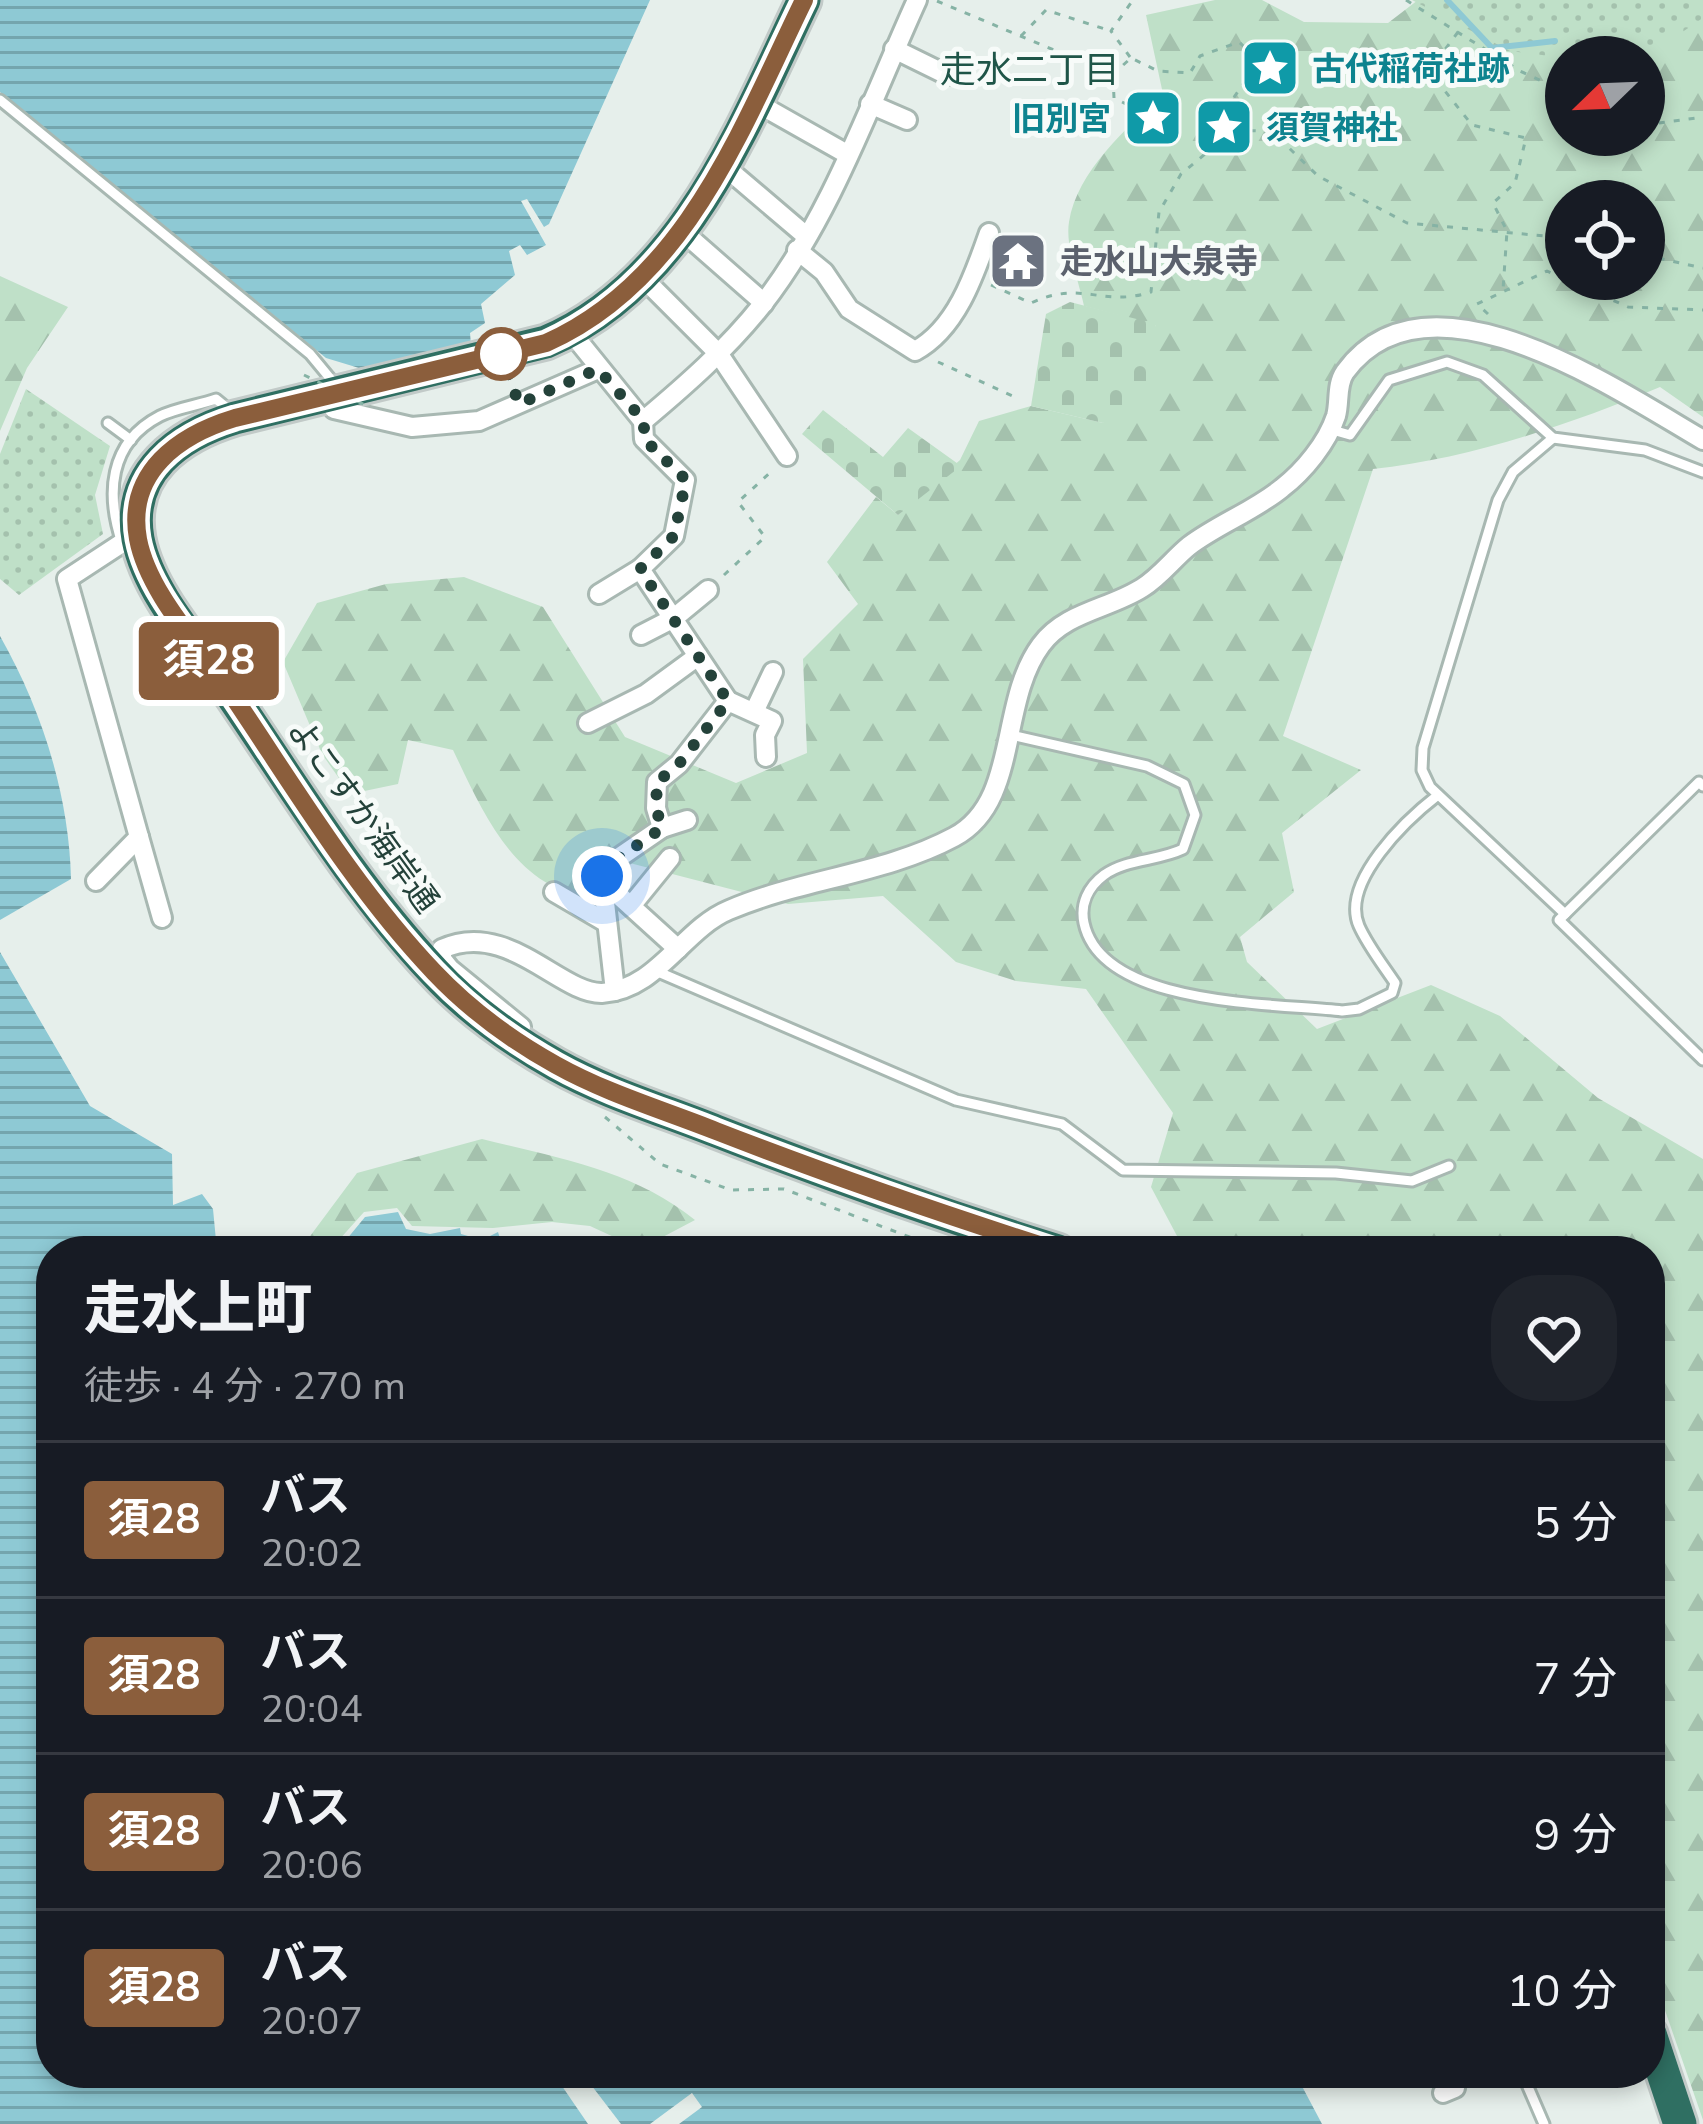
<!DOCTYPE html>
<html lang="ja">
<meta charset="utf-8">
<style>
:root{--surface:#171b24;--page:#20242c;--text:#f1f3f6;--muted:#9ea1a6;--line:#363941}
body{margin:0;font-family:"Nunito Sans","Noto Sans JP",sans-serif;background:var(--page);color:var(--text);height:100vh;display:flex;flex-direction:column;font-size:45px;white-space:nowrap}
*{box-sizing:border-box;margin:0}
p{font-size:39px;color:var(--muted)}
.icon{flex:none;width:66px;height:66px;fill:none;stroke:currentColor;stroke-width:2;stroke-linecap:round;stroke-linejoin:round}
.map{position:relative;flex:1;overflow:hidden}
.panel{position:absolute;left:36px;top:1236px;width:1629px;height:852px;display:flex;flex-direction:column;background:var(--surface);border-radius:48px;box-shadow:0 6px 18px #0003}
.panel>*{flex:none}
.badge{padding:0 24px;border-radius:9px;font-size:42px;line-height:78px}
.needle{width:78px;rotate:247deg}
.controls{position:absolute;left:1545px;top:36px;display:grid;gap:24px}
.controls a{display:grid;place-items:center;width:120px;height:120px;border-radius:50%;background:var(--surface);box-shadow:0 6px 18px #0003;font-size:60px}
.you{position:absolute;width:60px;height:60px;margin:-30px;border:9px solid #fff;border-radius:50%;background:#1a73e8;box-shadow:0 0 0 18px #1a73e833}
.map>.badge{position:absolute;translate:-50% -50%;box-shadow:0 0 0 6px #fff}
.round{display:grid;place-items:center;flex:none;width:126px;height:126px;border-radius:48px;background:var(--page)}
.head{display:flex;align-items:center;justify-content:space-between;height:204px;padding:0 48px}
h1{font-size:57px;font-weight:800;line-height:90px}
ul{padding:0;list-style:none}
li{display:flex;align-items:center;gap:36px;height:156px;padding:0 48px;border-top:3px solid var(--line)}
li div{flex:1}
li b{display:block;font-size:45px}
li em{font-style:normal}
li .badge{min-width:132px;font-weight:700;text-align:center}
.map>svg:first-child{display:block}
.forest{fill:url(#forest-firs);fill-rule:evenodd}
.cemetery{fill:url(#cemetery-stones)}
.park{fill:url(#park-dots)}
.water{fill:url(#water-rules)}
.pier{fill:#e6efeb}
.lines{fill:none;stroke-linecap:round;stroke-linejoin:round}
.stream{stroke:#8ec9d4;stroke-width:6}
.lane-casing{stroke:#a8b8b2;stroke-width:15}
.street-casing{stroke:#a8b8b2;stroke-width:24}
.highway-casing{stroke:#c2cac8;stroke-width:39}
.path{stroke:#86b3a5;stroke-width:3;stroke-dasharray:6 9;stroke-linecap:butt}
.lane{stroke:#fff;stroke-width:9}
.street{stroke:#fff;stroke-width:18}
.highway{stroke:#2f6f62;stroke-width:33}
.path-bridge{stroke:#86b3a5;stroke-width:3;stroke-dasharray:6 9;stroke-linecap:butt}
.line-casing{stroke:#fff;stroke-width:27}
.line{stroke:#8b5e3c;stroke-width:18}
.walk{stroke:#24423a;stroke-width:12;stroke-dasharray:0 21.6}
.stop-dot{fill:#fff;stroke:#8b5e3c;stroke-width:6}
.labels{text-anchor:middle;stroke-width:10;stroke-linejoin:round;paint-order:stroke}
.culture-label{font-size:33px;font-weight:bold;fill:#0d838f;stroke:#f7fbf9;text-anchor:start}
.worship-label{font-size:33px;font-weight:bold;fill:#5b616d;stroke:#f7fbf9;text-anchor:start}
.street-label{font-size:33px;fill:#24423a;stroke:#f7fbf9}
.neighbourhood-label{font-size:36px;fill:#1f5548;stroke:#f7fbf9}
</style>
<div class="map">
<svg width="1703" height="2124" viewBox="0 0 1703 2124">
<defs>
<pattern id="forest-firs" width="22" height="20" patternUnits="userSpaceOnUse" patternTransform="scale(3)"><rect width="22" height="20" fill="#bfe0c8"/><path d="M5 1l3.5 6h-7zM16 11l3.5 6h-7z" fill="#a4c1ad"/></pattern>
<pattern id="cemetery-stones" width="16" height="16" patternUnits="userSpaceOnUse" patternTransform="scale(3)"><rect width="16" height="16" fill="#bfe0c8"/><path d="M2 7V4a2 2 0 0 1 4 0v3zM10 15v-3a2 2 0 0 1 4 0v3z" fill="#a4c1ad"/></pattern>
<pattern id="park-dots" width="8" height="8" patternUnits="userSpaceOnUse" patternTransform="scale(3)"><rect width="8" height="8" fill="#bfe0c8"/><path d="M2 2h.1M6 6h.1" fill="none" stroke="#a4c1ad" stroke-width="1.8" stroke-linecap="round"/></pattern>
<pattern id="water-rules" width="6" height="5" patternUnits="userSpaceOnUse" patternTransform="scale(3)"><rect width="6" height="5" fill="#8ec9d4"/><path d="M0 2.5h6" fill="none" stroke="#74a5ad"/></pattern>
</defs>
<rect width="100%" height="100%" fill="#e6efeb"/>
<g class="forest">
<path d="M 1215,0 L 1262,0 L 1304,22 L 1388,23 L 1418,0 L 1703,0 L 1703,417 L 1660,387 C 1571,424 1469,459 1373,469 L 1283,736 L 1361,770 L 1282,833 L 1294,892 L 1240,937 L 1247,962 L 1317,1029 L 1431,985 L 1500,1016 L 1598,1098 L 1703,1159 L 1703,2120 L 1650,1967 L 1650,1251 L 1185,1251 L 1151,1187 L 1173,1113 L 1086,989 L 1016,981 L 956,962 L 883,896 L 788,904 L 622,861 L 595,897 C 516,893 483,812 453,750 L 408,740 L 398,784 L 350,794 L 322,754 L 283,662 L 317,603 L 386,584 L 464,577 L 543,607 L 625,737 L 736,783 L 807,753 L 803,659 L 858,604 L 827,562 L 876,497 L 898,515 L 960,460 L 979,421 L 1031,406 L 1103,423 L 1156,325 L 1084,306 C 1079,282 1065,246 1069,222 C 1077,171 1127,128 1163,94 L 1146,15 ZM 1566,57 L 1644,57 L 1644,135 L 1566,135 ZM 1566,201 L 1644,201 L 1644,279 L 1566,279 Z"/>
<polygon points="0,276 68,307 27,368 0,431"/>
<path d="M 482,1139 C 558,1158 633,1170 695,1220 L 640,1249 L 590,1226 L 552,1222 L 493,1228 L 412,1226 L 397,1208 L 364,1212 L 329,1251 L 299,1251 L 357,1173 Z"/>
</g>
<g class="cemetery">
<polygon points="1070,302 1156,324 1146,397 1103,423 1031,406 1046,314"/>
<polygon points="823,410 883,457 908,428 961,466 898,515 802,434"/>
</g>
<g class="park">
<polygon points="1412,0 1703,0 1703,18 1644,58 1566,58 1510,51"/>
<polygon points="26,389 110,446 95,495 103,534 19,595 0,579 0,454"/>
</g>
<g class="water">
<polygon points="0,0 650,0 549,224 544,227 527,199 521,201 546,245 527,255 520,245 509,251 515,275 481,304 485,323 470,333 471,345 359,368 326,358 0,92"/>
<path d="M 0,636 C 42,710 69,795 71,879 L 0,920 Z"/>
<polygon points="0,952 90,1106 172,1154 173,1205 202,1194 213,1209 217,1251 51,1251 51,2073 549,2073 557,2084 584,2073 1295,2073 1322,2124 679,2124 702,2107 692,2093 650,2124 0,2124"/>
<polygon points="398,1212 406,1229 430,1234 460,1228 461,1234 482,1240 498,1232 504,1251 337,1251 365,1217"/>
</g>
<polygon class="pier" points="553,2073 582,2073 621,2124 588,2124"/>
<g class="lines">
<polyline class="stream" points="1447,0 1492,48 1555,41"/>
<defs>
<g id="lane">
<polyline points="0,100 310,354 334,383"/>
<polyline points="108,423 131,440"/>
<polyline points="1329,429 1350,435 1389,380 1447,362 1483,375 1553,438 1645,450 1703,472"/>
<polyline points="1553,438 1513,472 1498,500 1423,748 1422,770 1430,787 1565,914"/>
<path d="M 122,543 C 106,495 108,443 160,416 C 176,408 199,405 216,399 L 233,413"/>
<path d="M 1011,735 L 1147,766 L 1184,784 L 1195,815 L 1183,849 C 1158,861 1126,859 1104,875 C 1088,887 1080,904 1084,923 C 1102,1007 1274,1003 1342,1011 L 1359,1009 L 1392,993 L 1395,983 C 1383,965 1368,946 1359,926 C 1340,882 1407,819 1438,795"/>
<polyline points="1703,786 1699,782 1559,920 1703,1060"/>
<polyline points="656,971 956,1100 1062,1124 1123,1170 1336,1173 1412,1181 1449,1166"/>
<polyline points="1522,2073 1544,2124"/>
</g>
<g id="street">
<polyline points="894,49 947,75"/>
<polyline points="755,102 847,154"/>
<polyline points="870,104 907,120"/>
<polyline points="724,166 805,235"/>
<polyline points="682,231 764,303"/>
<path d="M 797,250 L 824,272 L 849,309 L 915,351 C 956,329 974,276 989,233"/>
<polyline points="639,274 718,353 787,456"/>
<path d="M 571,332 L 643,421 C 686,385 728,348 762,305 C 831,217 871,101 917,0"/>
<polyline points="326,396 334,409 412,427 479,421 598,369"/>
<polyline points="599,594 640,569"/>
<polyline points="641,635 674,618 708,590"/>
<polyline points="728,701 772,721 765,735 766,757"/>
<polyline points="754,712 773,672"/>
<polyline points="588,723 646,694 698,656"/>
<polyline points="662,828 687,820"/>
<polyline points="139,837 162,918"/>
<polyline points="96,881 139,837 67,579 122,543 138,539"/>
<polyline points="603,881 678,949"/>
<polyline points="554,892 607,923"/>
<polyline points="631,906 670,858"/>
<polyline points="615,991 602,876 614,861 662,828 656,808 657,782 679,764 728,701 640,569 674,536 685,480 644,439 643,421"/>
<path d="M 521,1027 L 450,969 L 442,959 L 442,949 C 507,919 560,994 602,993 C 657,990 683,929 729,910 C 801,879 885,874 954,837 C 1020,802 998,703 1041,645 C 1065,612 1109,609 1142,588 C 1160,577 1173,559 1189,546 C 1218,524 1254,511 1282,488 C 1304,471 1327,443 1336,416 C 1340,402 1336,385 1345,372 C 1427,259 1617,390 1703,440"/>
<polyline points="1443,2093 1455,2088 1448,2073"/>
</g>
<g id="highway">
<path d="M 804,0 C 744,125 684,284 546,342 L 235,418 C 179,435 126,472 138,539 C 148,592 196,644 226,687 C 292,783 353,886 434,972 C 467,1008 513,1041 556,1065 C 606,1093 663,1110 716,1131 C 829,1175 942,1215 1058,1251"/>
<polyline points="1650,2034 1680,2124"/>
</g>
</defs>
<use href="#lane" class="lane-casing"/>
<use href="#street" class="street-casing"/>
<use href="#highway" class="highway-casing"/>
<g class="path">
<polyline points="1406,0 1520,71 1566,92"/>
<polyline points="937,1 1111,74"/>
<polyline points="1458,32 1429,71 1472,125 1526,138 1515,183 1493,203 1507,231 1503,290"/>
<polyline points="1021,36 1046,10 1111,31"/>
<polyline points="1130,57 1111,31 1133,0"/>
<polyline points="1112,75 1131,58 1158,71 1190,73 1200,56 1239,42 1254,56 1249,76 1213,127"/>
<polyline points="1113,77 1114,98 1158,120"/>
<polyline points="1644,125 1703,117"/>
<polyline points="1644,255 1703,268"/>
<path d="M 991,285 L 1031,303 C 1083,279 1101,308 1151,292 L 1159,212 L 1181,174 L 1234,130 L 1259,131 L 1288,147 L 1318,176 L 1407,223 L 1566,238"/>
<polyline points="1488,314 1477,304 1547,271 1628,307 1703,310"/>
<polyline points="938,362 1015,397"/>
<polyline points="724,575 765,537 738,502 773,470"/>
<polyline points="605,1117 660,1164 731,1190 784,1189 946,1251"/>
</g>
<use href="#lane" class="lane"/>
<use href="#street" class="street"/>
<use href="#highway" class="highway"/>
<polyline class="path-bridge" points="304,375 365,405"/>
</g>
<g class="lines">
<defs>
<path id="line" d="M 804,0 C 742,127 686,281 546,343 L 235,418 C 179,435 126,472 138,539 C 148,592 197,643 226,686 C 292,783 353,887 434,972 C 468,1008 513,1041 556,1065 C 606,1093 663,1110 716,1131 C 829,1175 942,1214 1058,1251"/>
</defs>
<use href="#line" class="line-casing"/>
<use href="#line" class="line"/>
<polyline class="walk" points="501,354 519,404 598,369 644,421 644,439 686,480 674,536 640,569 728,701 679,764 657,782 656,808 662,828 614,861 602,876"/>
</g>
<defs>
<symbol id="sight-square" viewBox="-11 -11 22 22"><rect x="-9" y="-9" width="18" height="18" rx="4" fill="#0f9aa8" stroke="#f7fbf9"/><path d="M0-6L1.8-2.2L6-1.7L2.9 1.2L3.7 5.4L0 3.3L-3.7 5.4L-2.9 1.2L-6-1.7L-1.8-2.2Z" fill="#fff"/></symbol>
<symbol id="temple-square" viewBox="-11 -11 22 22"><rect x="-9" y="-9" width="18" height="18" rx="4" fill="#6b7280" stroke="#f7fbf9"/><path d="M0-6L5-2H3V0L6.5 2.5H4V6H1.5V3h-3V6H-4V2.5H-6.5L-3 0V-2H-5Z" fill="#fff"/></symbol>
</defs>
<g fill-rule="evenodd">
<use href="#sight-square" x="1237" y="35" width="66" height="66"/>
<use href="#sight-square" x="1120" y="85" width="66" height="66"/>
<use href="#sight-square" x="1191" y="94" width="66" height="66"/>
<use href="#temple-square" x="985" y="228" width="66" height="66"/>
</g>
<circle class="stop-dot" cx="501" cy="354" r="24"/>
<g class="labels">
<g class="culture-label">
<text x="1312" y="80">古代稲荷社跡</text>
<text x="1111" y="130" text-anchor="end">旧別宮</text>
<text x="1266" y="139">須賀神社</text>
</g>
<g class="worship-label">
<text x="1060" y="273">走水山大泉寺</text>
</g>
<g class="street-label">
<text transform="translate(364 815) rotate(54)" y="12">よこすか海岸通</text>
</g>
<g class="neighbourhood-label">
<text x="1030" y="82">走水二丁目</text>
</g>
</g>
</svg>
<div class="controls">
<a><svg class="needle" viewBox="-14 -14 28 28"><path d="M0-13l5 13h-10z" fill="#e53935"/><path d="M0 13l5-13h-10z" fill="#9ea1a6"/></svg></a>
<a><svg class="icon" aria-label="locate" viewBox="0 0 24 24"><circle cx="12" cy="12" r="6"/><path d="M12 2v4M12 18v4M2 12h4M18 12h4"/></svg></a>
</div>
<div class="you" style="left:602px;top:876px"></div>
<b class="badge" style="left:209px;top:661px;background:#8b5e3c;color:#fff">須28</b>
<section class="panel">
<div class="head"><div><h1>走水上町</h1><p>徒歩 · 4 分 · 270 m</p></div><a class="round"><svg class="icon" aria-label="heart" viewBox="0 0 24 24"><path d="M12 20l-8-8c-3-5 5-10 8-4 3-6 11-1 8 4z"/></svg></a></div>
<ul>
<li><span class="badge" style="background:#8b5e3c;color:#fff">須28</span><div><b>バス</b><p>20:02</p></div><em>5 分</em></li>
<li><span class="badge" style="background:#8b5e3c;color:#fff">須28</span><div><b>バス</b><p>20:04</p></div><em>7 分</em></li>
<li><span class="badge" style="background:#8b5e3c;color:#fff">須28</span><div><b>バス</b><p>20:06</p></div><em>9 分</em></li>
<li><span class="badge" style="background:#8b5e3c;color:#fff">須28</span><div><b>バス</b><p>20:07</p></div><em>10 分</em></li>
</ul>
</section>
</div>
